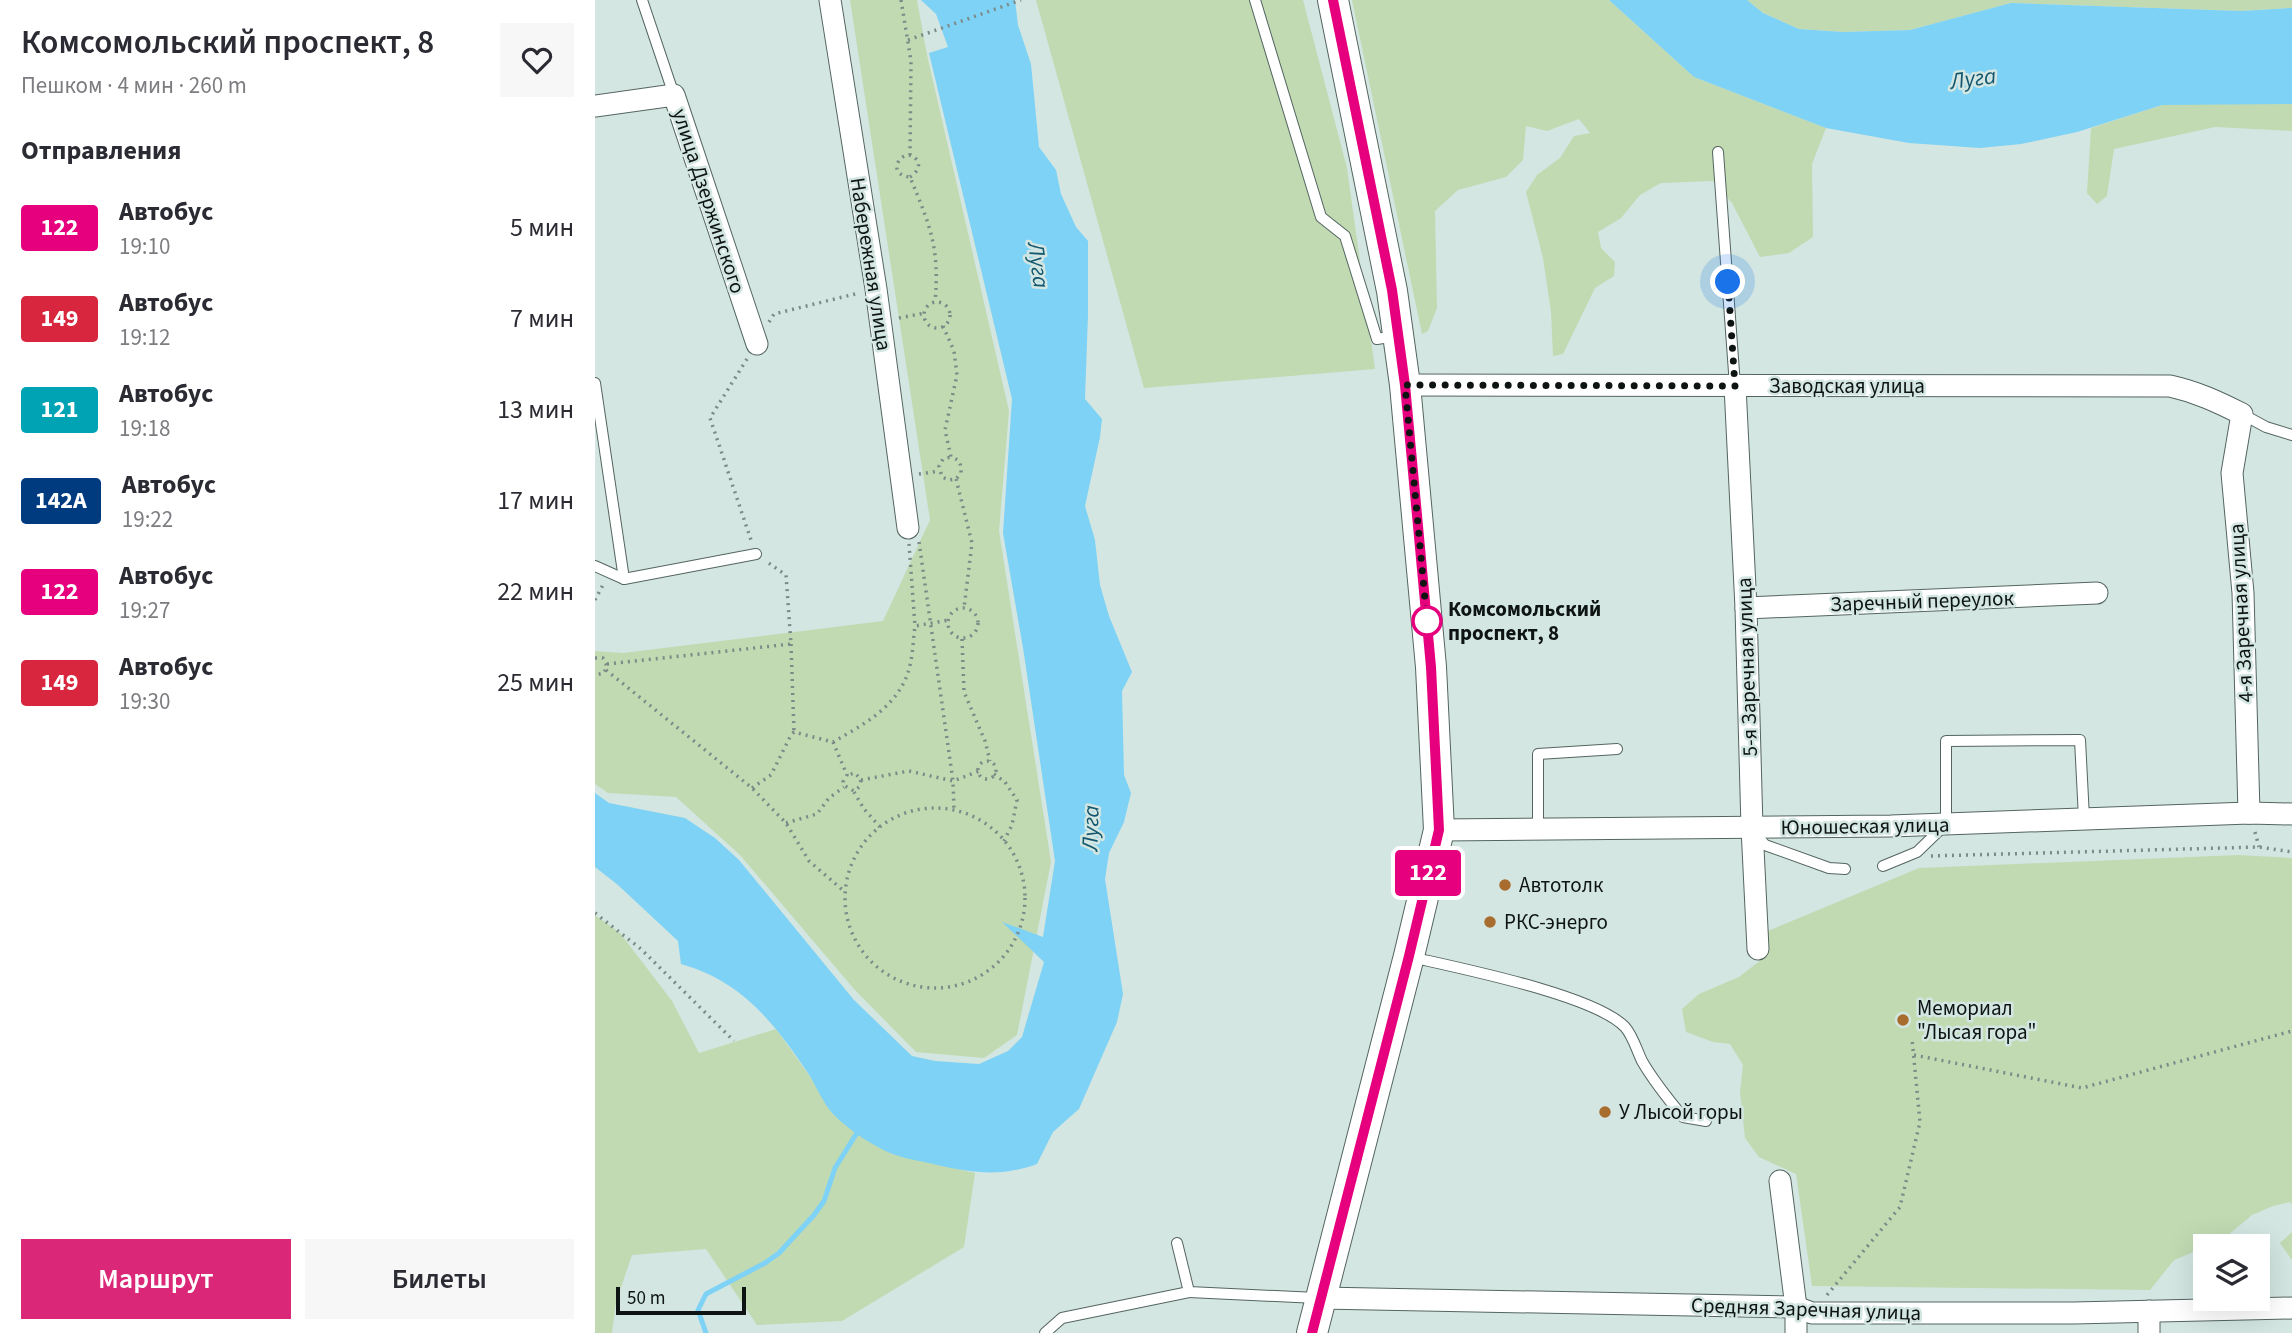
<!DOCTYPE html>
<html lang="ru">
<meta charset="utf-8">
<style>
:root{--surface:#fff;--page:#f7f7f7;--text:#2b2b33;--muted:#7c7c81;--accent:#db2777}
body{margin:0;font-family:"Source Sans 3",sans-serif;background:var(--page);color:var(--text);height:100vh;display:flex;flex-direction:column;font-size:26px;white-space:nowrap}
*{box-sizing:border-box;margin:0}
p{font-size:23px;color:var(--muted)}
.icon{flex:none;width:38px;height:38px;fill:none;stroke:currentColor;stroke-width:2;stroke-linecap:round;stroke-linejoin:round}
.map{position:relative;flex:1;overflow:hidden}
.panel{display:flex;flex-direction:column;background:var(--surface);width:595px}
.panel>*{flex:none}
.badge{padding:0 14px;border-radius:5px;font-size:24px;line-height:46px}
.buttons{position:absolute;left:1598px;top:1234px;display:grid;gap:14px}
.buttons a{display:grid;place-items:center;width:77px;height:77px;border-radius:0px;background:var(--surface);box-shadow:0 7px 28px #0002;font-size:35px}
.scale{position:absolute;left:21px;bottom:18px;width:130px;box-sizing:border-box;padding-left:7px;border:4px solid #0d1412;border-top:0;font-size:19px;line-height:24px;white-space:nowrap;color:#0d1412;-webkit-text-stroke:5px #d3e6e2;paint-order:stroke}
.you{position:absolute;width:35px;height:35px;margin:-18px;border:5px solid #fff;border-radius:50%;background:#1a73e8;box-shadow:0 0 0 10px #1a73e833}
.map>.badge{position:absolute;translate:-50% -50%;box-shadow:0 0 0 4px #fff}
h2{padding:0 21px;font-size:26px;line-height:63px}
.round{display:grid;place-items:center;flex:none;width:74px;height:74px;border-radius:0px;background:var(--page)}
.head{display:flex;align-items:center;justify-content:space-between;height:119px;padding:0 21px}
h1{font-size:33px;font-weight:600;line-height:52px}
.cta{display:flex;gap:14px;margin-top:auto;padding:14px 21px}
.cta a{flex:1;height:80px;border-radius:0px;background:var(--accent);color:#fff;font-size:28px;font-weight:600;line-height:80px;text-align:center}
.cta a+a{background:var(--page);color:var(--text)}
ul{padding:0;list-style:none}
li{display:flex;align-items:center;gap:21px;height:91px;padding:0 21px}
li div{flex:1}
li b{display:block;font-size:26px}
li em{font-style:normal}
li .badge{min-width:77px;font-weight:700;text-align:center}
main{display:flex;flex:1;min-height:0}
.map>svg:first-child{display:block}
.green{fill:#c1dab2}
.water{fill:#7ed2f5}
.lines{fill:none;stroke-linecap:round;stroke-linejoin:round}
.stream{stroke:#7ed2f5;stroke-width:5}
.service-casing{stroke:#546561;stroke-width:12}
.minor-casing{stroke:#546561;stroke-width:23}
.secondary-casing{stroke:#546561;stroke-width:32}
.path{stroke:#7d8a87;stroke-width:3.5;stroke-dasharray:2 5;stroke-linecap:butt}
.service{stroke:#fff;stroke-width:10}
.minor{stroke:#fff;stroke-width:21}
.secondary{stroke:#fff;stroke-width:30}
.line-casing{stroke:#fff;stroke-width:16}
.line{stroke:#e6007e;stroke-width:10}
.walk{stroke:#0d1412;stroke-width:7;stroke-dasharray:0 12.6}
.stop-dot{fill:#fff;stroke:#e6007e;stroke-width:3.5}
.poi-dot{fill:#a86d2e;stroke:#d3e6e2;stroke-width:2.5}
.labels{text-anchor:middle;stroke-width:5;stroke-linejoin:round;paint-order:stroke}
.street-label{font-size:21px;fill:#0d1412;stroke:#d3e6e2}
.stop-label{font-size:21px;font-weight:bold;fill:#0d1412;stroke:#d3e6e2;text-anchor:start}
.poi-label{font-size:21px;fill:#0d1412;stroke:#d3e6e2;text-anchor:start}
.water-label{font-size:23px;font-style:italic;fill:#13576f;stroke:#d3e6e2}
</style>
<main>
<section class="panel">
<div class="head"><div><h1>Комсомольский проспект, 8</h1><p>Пешком · 4 мин · 260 m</p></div><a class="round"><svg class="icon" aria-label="heart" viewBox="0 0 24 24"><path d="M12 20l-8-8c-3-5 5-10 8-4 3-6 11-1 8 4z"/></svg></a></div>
<h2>Отправления</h2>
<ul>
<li><span class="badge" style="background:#e6007e;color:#fff">122</span><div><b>Автобус</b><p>19:10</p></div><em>5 мин</em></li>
<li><span class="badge" style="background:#d7263d;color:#fff">149</span><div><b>Автобус</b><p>19:12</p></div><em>7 мин</em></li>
<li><span class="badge" style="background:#00a3b4;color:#fff">121</span><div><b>Автобус</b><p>19:18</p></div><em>13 мин</em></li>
<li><span class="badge" style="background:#003b80;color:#fff">142А</span><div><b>Автобус</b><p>19:22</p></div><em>17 мин</em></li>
<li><span class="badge" style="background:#e6007e;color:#fff">122</span><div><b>Автобус</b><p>19:27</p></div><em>22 мин</em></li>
<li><span class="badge" style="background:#d7263d;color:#fff">149</span><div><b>Автобус</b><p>19:30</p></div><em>25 мин</em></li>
</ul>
<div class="cta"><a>Маршрут</a><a>Билеты</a></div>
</section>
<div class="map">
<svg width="1697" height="1333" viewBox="0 0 1697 1333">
<rect width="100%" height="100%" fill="#d3e6e2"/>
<g class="green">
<polygon points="255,0 322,0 332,55 414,411 404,531 456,862 422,1035 389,1058 321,1052 259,989 145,855 81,797 13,793 0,784 0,651 28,653 288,621 335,520"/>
<polygon points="441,0 708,0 752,168 780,369 549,388"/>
<polygon points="757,0 1014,0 1099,77 1231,128 1217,164 1218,237 1194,253 1165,257 1137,203 1118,181 1066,183 1045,195 1026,218 1003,232 1006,248 1020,262 1019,276 1000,288 968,354 958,356 956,312 948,258 931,192 942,175 965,158 979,136 995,133 984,119 952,131 931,126 928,160 911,177 863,190 840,211 842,308 833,331 827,334"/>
<polygon points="1152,0 1697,0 1697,8 1646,11 1416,3 1315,30 1248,32 1204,29 1168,13"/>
<polygon points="1635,103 1697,104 1697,131 1620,127 1519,149 1512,196 1502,204 1492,193 1496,128 1567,105"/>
<polygon points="1643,855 1697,858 1697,1205 1695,1202 1678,1206 1657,1215 1626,1241 1579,1260 1555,1290 1217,1286 1201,1174 1164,1157 1150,1138 1145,1092 1148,1065 1135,1044 1118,1042 1091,1032 1087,1009 1104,994 1144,977 1171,956 1168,933 1324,868"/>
<polygon points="0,915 25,933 77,1001 104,1053 181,1029 214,1075 237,1113 297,1154 380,1173 369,1247 247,1321 162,1325 111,1249 37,1255 21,1302 17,1333 0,1333"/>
<polygon points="1697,1232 1697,1260 1685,1243"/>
</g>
<g class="water">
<path d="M 326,0 L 420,0 L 423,25 L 436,64 L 444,147 L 461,170 L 466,194 L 481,227 L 493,241 L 493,315 L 490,399 L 507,419 L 505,437 L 490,506 L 500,540 L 505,585 L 514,616 L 537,672 L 527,691 L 529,775 L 536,793 L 529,822 L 514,853 L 510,879 L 528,994 L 522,1022 L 484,1109 L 458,1132 L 442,1164 C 407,1177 378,1173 342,1165 C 327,1161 309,1159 295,1153 C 275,1144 254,1130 238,1114 C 228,1103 221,1086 213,1073 C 179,1023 147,981 86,964 L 83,941 L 23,885 L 0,867 L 0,793 L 14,803 L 90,818 L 120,838 L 144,860 L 259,1000 L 317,1056 L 340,1061 L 384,1064 L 413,1051 L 427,1037 L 449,962 L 407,922 L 448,937 L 460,861 L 428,648 L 408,533 L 417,399 L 334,53 L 353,47 L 341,14 Z"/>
<polygon points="1014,0 1152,0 1168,13 1204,29 1248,32 1315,30 1416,3 1646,11 1697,8 1697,104 1567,105 1482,132 1426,144 1385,148 1314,143 1231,128 1099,77"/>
</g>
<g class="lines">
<polyline class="stream" points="111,1333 103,1310 111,1294 170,1263 184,1253 219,1215 229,1201 240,1168 265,1128"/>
<defs>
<g id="service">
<polyline points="47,0 79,95"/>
<polyline points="660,0 726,217 750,236 782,339 801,336"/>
<polyline points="1123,152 1140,386"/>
<polyline points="0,383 29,579"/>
<polyline points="1647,414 1671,427 1697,435"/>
<polyline points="0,566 29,579 161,554"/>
<polyline points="943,830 943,754 1022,749"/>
<polyline points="1160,833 1170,845 1234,868 1250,869"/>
<polyline points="1288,866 1322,852 1351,824 1351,741 1485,740 1489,818"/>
<path d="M 816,957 C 864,968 999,995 1030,1027 C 1038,1036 1042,1051 1047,1061 C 1059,1082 1073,1099 1088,1117 L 1111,1121"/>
<polyline points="582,1243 594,1292 722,1298"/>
<polyline points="450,1333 467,1318 594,1292"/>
</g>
<g id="minor">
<polyline points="235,0 281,289 313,528"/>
<polyline points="0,106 79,95 162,344"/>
<path d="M 810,385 L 1575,386 C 1602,392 1623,402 1647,414 L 1637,473 L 1648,593 L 1654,813"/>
<polyline points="1140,386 1151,608 1157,828 1163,949"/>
<polyline points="1151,608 1502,593"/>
<polyline points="844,830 1296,826 1654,813 1697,814"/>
<polyline points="1185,1181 1201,1307 1201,1333"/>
<polyline points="726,1298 1201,1307 1217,1313 1479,1313 1697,1308"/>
<polyline points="1554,1333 1554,1311"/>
</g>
<polyline id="secondary" points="717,1333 814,956 844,830 836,667 810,385 797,291 738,0"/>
</defs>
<use href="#service" class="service-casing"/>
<use href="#minor" class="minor-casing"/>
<use href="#secondary" class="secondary-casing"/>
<g class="path">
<polyline points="306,0 316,61 315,155"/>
<polyline points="313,40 426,0"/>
<path d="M 315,177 C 321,173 327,166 321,159 C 309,145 288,174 315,177 C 335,225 345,249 340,302"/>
<circle cx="342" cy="315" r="13"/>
<polyline points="304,318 330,313"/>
<polyline points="174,322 179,314 264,293"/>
<path d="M 348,326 L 359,351 L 362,375 L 350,430 L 356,457 C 365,460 366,463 366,473 L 361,479 L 354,480 L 347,477 L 344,466 L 348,459 L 356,457"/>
<polyline points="152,359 115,418 157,543"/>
<polyline points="324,474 344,471"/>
<polyline points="361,479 377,543 369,608"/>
<polyline points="324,542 358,781 359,810"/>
<polyline points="314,544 320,626"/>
<polyline points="0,600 9,583"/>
<circle cx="368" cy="623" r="15"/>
<polyline points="367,639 369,692 390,741 395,761"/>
<polyline points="196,644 199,732"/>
<polyline points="0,658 8,658 12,666 9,673 0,675"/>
<polyline points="12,664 196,644 191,575 172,562"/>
<polyline points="11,670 157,788 191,823 214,861 250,892"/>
<polyline points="238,742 252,775 248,782 250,786 259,791 264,787 266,780 260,773 252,775"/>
<circle cx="392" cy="770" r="9"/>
<polyline points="399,774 410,782 422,800 417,825 409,841"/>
<polyline points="266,780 314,771 358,781 384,771"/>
<path d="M 157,788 L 176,775 L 196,735 L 199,732 L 238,742 C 268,725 304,706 314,669 C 318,656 318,640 320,626 L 354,620"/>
<polyline points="259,792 269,809 285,827"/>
<circle cx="340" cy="898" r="90"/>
<polyline points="191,823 222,814 234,798 249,787"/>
<polyline points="1660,832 1664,847"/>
<polyline points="1336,856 1664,847 1697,852"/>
<polyline points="0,913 46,949 139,1041"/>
<polyline points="1319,1055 1487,1088 1697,1031"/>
<polyline points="1232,1295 1305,1207 1325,1122 1317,1039"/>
</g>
<use href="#service" class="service"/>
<use href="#minor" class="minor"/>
<use href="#secondary" class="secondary"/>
</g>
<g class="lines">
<defs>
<polyline id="line" points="717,1333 814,956 844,830 836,667 810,385 797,290 738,0"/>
</defs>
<use href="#line" class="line-casing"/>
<use href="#line" class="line"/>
<polyline class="walk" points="832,621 810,385 1140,386 1133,282"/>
</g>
<circle class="stop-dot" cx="832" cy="621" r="14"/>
<g class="poi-dot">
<circle cx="910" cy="885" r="7"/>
<circle cx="895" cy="922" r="7"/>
<circle cx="1308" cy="1020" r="7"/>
<circle cx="1010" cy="1112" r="7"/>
</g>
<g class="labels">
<g class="street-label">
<text transform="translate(114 201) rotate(72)" y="7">улица Дзержинского</text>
<text transform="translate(276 264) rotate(81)" y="7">Набережная улица</text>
<text x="1252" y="393">Заводская улица</text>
<text transform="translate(1327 601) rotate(-2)" y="7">Заречный переулок</text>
<text transform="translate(1646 613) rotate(-93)" y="7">4-я Заречная улица</text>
<text transform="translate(1152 667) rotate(-92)" y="7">5-я Заречная улица</text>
<text transform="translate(1270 826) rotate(-1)" y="7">Юношеская улица</text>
<text transform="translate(1211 1309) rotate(2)" y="7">Средняя Заречная улица</text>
</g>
<g class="stop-label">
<text x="853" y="616">Комсомольский<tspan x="853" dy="24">проспект, 8</tspan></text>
</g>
<g class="poi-label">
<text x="924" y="892">Автотолк</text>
<text x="909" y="929">РКС-энерго</text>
<text x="1322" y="1015">Мемориал<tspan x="1322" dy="24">"Лысая гора"</tspan></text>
<text x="1024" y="1119">У Лысой горы</text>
</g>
<g class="water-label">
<text transform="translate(1378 78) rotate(-8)" y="8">Луга</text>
<text transform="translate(444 265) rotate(82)" y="8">Луга</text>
<text transform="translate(495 828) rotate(-88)" y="8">Луга</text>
</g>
</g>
</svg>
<div class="buttons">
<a><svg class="icon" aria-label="layers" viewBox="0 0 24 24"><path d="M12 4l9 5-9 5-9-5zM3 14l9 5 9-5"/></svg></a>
</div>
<div class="scale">50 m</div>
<div class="you" style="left:1133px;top:282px"></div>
<b class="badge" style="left:833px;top:873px;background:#e6007e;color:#fff">122</b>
</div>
</main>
